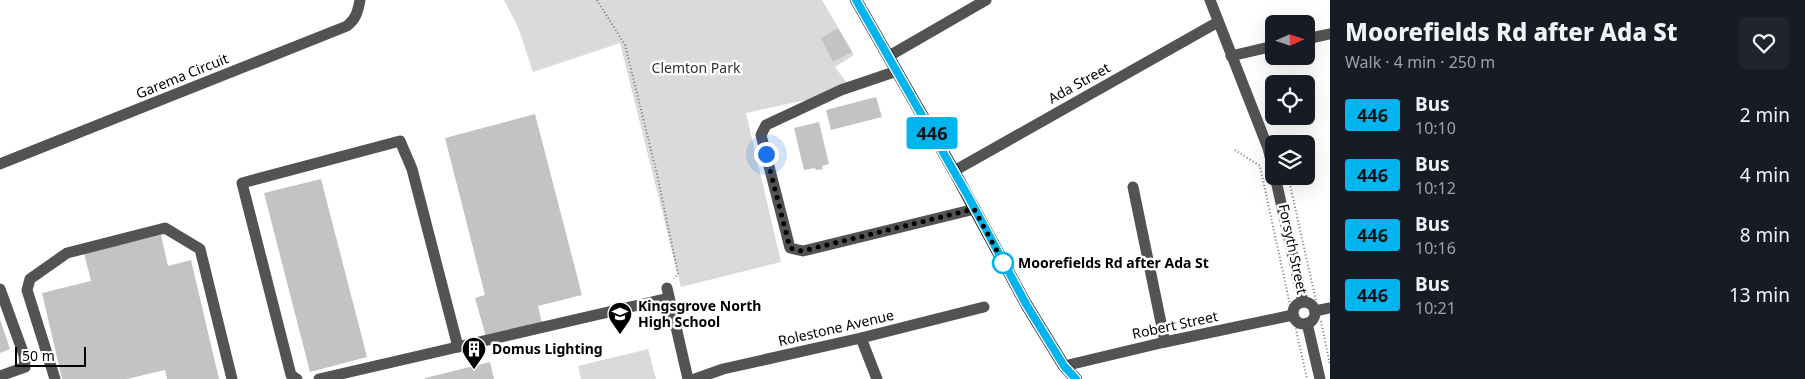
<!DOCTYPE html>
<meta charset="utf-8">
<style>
:root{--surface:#171b24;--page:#20242c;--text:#f1f3f6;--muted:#9ea1a6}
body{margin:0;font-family:"Noto Sans",sans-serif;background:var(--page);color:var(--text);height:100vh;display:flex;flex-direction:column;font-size:19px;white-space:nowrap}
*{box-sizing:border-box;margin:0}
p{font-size:16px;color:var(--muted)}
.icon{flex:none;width:28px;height:28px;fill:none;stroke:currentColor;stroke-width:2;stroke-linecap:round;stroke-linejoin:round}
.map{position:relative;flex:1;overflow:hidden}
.sheet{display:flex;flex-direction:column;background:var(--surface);width:475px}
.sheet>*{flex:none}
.badge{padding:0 10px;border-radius:4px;font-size:18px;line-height:32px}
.needle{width:32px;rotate:87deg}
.controls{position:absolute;left:1265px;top:15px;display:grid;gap:10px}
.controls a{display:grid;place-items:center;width:50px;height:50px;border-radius:8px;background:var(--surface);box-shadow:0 5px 20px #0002;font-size:25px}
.scale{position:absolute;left:15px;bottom:12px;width:71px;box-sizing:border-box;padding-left:5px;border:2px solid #000;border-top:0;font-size:14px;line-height:18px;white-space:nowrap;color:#000;-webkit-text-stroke:4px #fff;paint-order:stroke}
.you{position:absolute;width:25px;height:25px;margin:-12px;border:4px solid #fff;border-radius:50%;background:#1a73e8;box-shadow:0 0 0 8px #1a73e833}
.map>.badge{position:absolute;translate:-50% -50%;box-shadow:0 0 0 2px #fff}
.round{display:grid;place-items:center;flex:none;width:52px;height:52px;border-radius:8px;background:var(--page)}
.headline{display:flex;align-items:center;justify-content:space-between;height:85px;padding:0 15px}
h1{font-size:24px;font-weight:800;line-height:38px}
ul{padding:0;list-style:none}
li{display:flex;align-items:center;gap:15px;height:60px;padding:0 15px}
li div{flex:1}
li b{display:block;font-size:19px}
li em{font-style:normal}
li .badge{min-width:55px;font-weight:700;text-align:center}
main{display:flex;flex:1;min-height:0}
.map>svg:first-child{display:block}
.green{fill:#dadada}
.building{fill:#c3c3c3}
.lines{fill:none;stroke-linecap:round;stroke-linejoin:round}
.path{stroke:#757575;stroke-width:2;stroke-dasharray:1 2.5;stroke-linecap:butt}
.minor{stroke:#535353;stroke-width:11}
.major{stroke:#000;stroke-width:12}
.line-casing{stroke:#fff;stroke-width:11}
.line{stroke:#00b5ef;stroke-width:8}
.walk{stroke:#000;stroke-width:5;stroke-dasharray:0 9}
.stop-dot{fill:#fff;stroke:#00b5ef;stroke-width:2.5}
.labels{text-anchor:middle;stroke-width:5;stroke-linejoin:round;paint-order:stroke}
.park-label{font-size:14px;fill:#313131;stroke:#fff}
.street-label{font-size:14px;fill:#000;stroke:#fff}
.stop-label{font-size:14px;font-weight:bold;fill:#000;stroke:#fff;text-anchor:start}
.poi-label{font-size:14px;font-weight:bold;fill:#000;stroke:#fff;text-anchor:start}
</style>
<main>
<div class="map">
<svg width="1330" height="379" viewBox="0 0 1330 379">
<rect width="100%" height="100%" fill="#fff"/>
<g class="green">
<polygon points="504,0 822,0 854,55 835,67 847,83 811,99 746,113 781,262 681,287 620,43 533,72 518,27"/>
<polygon points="648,349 656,379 581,379 578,366"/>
</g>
<g class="building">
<polygon points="838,28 852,52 833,62 821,38"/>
<polygon points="876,97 882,117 831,130 826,110"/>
<polygon points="535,114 582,295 538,306 542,323 486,337 475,298 485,295 445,138"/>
<polygon points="819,122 829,164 822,166 823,169 816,170 815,168 804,170 794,128"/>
<polygon points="321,179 367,357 310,372 264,193"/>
<polygon points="161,235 168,266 191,260 219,379 167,379 165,370 127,379 62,379 42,293 91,281 84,253"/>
<polygon points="0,319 10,349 0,353"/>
<polygon points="490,362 494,379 425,379 425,378"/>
</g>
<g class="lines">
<g class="path">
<polyline points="597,0 625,45 657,174 678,274 674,279"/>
<polyline points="1277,137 1280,144"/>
<polyline points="1235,150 1260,166 1290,305"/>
<polyline points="1288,176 1316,301"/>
<polyline points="1321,321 1330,365"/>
<polyline points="1295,325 1307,379"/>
</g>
<g class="minor">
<polyline points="1210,0 1268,148 1274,173"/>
<polyline points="1306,39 1330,34"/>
<polyline points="889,56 986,0"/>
<polyline points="1231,56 1274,46"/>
<polyline points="897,71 841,90 766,125 761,135 790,248 803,251 975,209"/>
<path d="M 0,164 L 347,26 C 356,19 358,11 360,0"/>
<polyline points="954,171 1218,22"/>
<polyline points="1275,176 1303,302"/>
<polyline points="1133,187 1165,342"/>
<polyline points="667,288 688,379"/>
<polyline points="0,289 24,355 25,367 0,376"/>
<circle cx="1304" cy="313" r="11"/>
<polyline points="1315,311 1330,308"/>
<polyline points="1307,323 1320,379"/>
<polyline points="861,338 877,379"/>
<polyline points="1064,366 1165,342 1293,315"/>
<polyline points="55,379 27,290 30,279 67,253 165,228 200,249 232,379"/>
<polyline points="297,379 291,375 242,183 400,141 412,169 458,347"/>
<polyline points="319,379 669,298"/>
<polyline points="695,379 723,369 861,338 984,307"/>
</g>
<polyline class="major" points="856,0 954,171 1026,304 1064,366 1076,379"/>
</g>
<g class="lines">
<defs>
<polyline id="line" points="856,0 968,196 1026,304 1064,366 1076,379"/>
</defs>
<use href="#line" class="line-casing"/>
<use href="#line" class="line"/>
<polyline class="walk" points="766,154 790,248 802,251 974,209 1007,269 1003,263"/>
</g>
<defs>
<symbol id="school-pin" viewBox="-11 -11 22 30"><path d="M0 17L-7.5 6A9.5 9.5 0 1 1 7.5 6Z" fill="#000" stroke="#fff"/><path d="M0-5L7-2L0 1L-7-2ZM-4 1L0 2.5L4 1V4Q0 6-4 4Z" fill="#fff"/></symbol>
<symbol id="building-pin" viewBox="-11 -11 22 30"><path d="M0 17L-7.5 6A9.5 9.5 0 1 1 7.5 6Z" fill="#000" stroke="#fff"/><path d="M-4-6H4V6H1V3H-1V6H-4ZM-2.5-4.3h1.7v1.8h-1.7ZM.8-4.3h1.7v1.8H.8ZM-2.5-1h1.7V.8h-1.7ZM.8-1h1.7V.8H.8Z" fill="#fff"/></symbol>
</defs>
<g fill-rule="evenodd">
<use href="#school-pin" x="606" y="300" width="28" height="38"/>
<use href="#building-pin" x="460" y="335" width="28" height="38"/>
</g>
<circle class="stop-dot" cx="1003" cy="263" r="10"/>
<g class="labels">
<g class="park-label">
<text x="696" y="73">Clemton Park</text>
</g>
<g class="street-label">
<text transform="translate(182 76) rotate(-22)" y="5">Garema Circuit</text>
<text transform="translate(1079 83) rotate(-29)" y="5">Ada Street</text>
<text transform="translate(1293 249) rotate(78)" y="5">Forsyth Street</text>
<text transform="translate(1175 325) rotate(-12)" y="5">Robert Street</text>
<text transform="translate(836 328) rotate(-13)" y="5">Rolestone Avenue</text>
</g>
<g class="stop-label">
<text x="1018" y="268">Moorefields Rd after Ada St</text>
</g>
<g class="poi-label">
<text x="638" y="311">Kingsgrove North<tspan x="638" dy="16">High School</tspan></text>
<text x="492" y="354">Domus Lighting</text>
</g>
</g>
</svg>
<div class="controls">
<a><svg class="needle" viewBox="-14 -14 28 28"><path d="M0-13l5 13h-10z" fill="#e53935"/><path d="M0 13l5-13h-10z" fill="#9ea1a6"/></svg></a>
<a><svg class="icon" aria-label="locate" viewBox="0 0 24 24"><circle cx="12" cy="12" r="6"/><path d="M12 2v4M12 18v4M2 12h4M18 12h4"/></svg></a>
<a><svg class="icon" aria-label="layers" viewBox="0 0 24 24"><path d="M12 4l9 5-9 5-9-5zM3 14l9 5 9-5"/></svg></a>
</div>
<div class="scale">50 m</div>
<div class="you" style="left:766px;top:154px"></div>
<b class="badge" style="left:932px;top:133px;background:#00b5ef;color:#111">446</b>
</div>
<section class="sheet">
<div class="headline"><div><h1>Moorefields Rd after Ada St</h1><p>Walk · 4 min · 250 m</p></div><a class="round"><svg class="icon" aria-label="heart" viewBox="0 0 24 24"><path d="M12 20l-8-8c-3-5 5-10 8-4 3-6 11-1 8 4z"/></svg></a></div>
<ul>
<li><span class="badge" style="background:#00b5ef;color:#111">446</span><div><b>Bus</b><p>10:10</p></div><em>2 min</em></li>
<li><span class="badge" style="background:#00b5ef;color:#111">446</span><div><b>Bus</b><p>10:12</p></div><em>4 min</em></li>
<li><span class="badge" style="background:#00b5ef;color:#111">446</span><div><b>Bus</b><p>10:16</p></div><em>8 min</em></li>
<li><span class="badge" style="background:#00b5ef;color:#111">446</span><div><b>Bus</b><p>10:21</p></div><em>13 min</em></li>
</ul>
</section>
</main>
